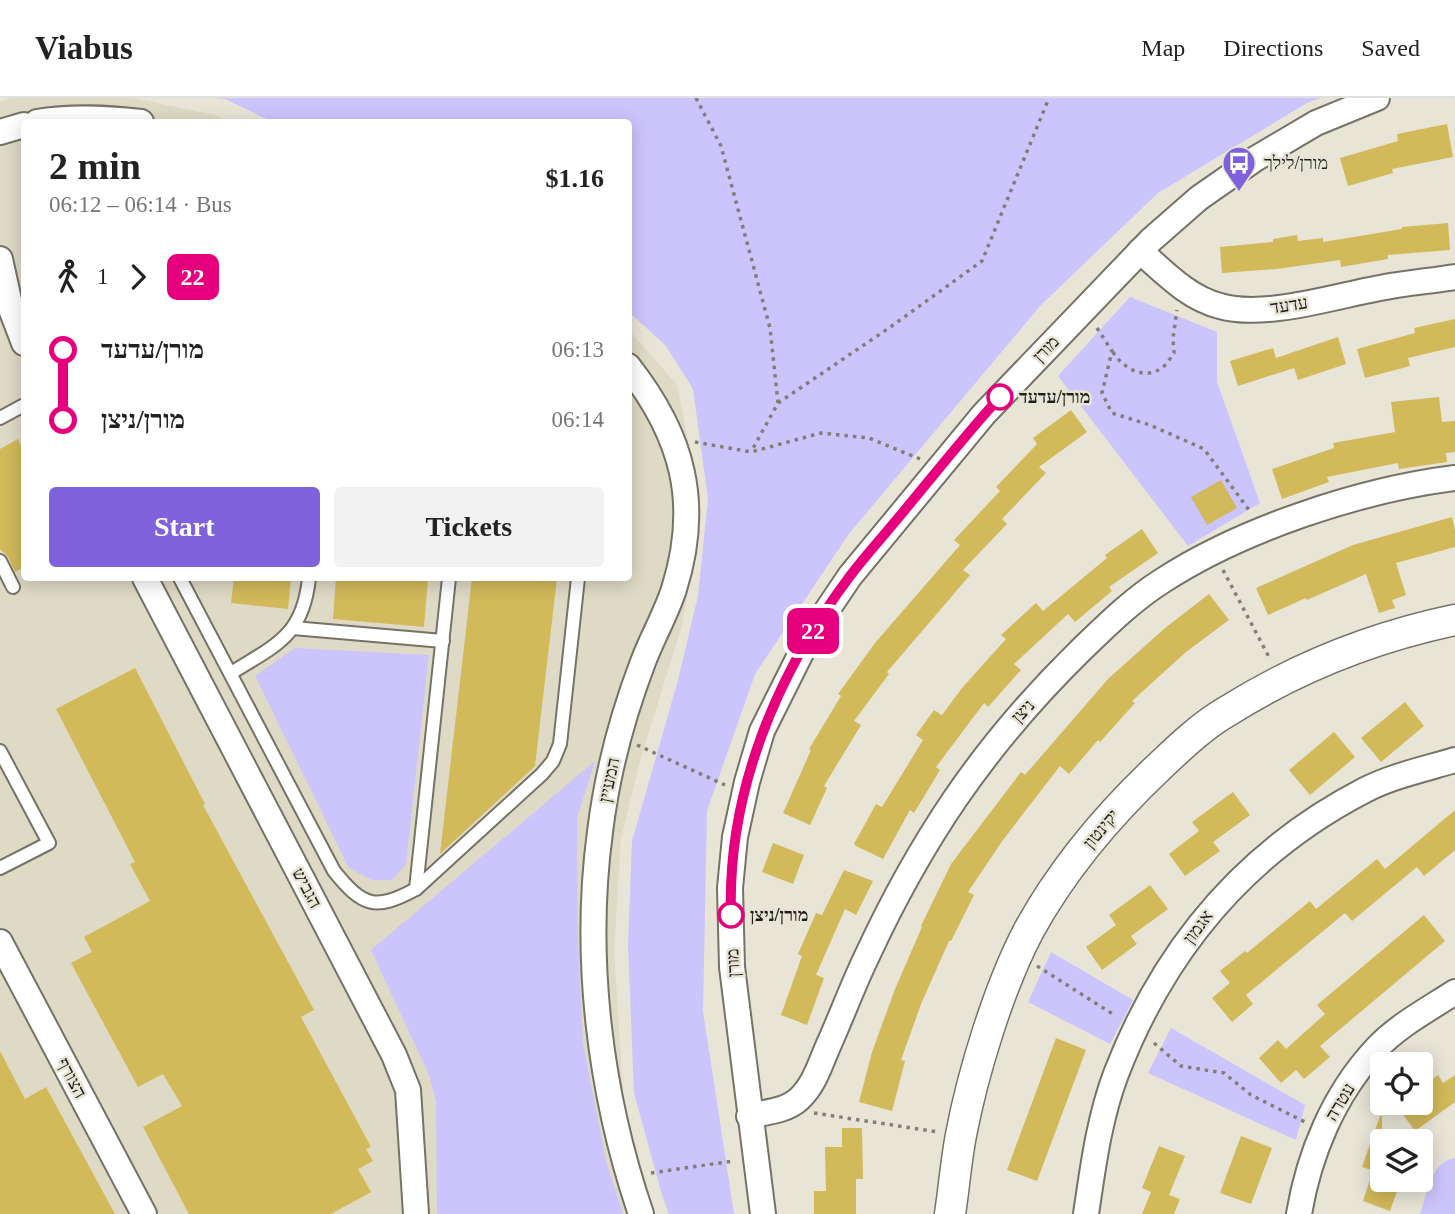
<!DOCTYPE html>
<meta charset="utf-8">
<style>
:root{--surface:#fff;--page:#f2f2f2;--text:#222;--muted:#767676;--line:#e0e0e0;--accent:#7f61dc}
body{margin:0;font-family:"Times New Roman","Noto Sans Hebrew",serif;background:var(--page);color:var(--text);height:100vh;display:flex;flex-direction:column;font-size:26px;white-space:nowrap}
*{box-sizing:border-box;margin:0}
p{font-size:23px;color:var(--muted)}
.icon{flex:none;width:38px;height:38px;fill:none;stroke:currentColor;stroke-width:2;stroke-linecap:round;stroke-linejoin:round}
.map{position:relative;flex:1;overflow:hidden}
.panel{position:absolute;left:21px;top:21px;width:611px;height:462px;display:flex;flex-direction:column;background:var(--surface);border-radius:7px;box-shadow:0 4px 18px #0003}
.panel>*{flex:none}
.badge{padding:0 14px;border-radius:10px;font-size:24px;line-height:46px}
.tools{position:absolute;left:1370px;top:954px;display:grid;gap:14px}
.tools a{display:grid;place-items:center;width:63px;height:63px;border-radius:7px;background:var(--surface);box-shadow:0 4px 18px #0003;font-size:35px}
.map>.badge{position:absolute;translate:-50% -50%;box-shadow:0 0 0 4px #fff}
.legs{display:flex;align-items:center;gap:10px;height:77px;padding:0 28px;font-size:23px}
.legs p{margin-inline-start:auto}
.overview{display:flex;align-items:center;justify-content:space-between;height:119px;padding:0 28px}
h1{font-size:38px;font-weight:600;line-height:52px}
.button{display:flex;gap:14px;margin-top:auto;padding:14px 28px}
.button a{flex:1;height:80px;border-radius:7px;background:var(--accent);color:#fff;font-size:28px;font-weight:600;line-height:80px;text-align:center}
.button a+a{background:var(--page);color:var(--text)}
ul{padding:0 28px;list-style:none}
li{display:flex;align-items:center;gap:24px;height:70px;font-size:26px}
li i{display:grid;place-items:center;width:10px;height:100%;margin:0 9px;background:currentColor}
li i::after{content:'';width:18px;height:18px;margin:-9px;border:5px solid;border-radius:50%;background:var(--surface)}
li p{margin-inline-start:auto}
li:first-child i{background:linear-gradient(#0000 50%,currentColor 0)}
li:last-child i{background:linear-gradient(currentColor 50%,#0000 0)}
header{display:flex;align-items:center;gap:42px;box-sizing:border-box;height:98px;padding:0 35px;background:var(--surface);border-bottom:2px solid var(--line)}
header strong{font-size:33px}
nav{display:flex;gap:38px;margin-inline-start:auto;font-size:24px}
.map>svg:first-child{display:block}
.built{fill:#dfdac5}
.green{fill:#ccc4fc}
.building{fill:#d2b95a}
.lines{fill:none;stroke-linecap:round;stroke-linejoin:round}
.service-casing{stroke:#757266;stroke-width:16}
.minor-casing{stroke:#757266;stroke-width:28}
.tertiary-casing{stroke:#757266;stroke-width:33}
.path{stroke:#817f76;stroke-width:3.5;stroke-dasharray:3.5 5;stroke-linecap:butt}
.service{stroke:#fff;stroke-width:12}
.minor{stroke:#fff;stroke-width:24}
.tertiary{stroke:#fff;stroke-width:30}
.line-1-casing{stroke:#fff;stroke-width:16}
.line-1{stroke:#e6007e;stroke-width:10}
.stop-1-dot{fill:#fff;stroke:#e6007e;stroke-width:3.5}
.labels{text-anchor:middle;stroke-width:5;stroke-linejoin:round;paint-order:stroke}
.poi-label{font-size:18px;fill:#201e1a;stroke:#e8e5d7;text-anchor:start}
.street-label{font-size:18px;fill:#201e1a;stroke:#e8e5d7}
.stop-label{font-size:18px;font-weight:bold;fill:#201e1a;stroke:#e8e5d7;text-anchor:start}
</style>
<header>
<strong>Viabus</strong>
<nav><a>Map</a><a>Directions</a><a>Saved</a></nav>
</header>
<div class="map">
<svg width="1455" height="1116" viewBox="0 0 1455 1116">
<rect width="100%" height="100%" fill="#e8e5d7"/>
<polygon class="built" points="10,0 133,0 215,17 231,24 24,24 24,480 628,480 628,231 677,287 696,380 696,452 681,531 641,659 621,741 614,854 624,1007 655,1116 0,1116 0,4"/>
<g class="green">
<polygon points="213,0 1320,0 1307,5 1158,95 1040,208 848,437 755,576 707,713 703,913 734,1116 669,1116 662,1097 634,995 628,847 632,743 678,582 698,498 708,401 693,291 666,248 628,213 628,24 273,24 225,1"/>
<polygon points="1130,199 1217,234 1217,284 1260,405 1188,448 1058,278"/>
<polygon points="295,550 429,557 406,766 392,782 372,782 349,770 255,578"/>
<polygon points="595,663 577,720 578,843 583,945 606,1063 623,1116 437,1116 436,1003 429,977 371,852"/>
<polygon points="1051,854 1133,902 1110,946 1028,904"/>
<polygon points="1171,930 1305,1007 1296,1042 1148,975"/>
<path d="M 1455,1060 L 1455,1116 L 1420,1116 C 1427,1097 1431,1063 1455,1060 Z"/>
</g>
<g class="building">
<polygon points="1447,26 1453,59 1392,71 1393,75 1348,88 1340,60 1398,43 1397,36"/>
<polygon points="1448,125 1450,152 1388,157 1388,161 1341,169 1340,162 1277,171 1222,175 1220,149 1273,144 1273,141 1297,137 1298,143 1323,140 1323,144 1402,131 1402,129"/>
<polygon points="1455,221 1455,249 1408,260 1410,268 1365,280 1357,251 1415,235 1414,230"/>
<polygon points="1338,239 1346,266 1298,282 1294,270 1238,288 1230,263 1273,250 1276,260"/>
<polygon points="1439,299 1442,324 1455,323 1455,354 1446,355 1447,364 1399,371 1398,365 1327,379 1329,384 1282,401 1272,371 1334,350 1333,345 1395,334 1391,304"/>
<polygon points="1071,312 1087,334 1039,369 1046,375 1002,421 1007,426 963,472 970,477 887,574 889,576 854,623 861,627 824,688 827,690 810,727 783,715 811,652 809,651 841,598 838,596 875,545 960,447 954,442 1000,393 996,389 1037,346 1033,340"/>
<polygon points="18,341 24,354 24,469 15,474 8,459 0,451 0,351"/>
<polygon points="1221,382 1237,410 1207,427 1191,399"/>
<polygon points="1452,419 1455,432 1455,449 1396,465 1406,497 1392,502 1395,510 1379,515 1366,476 1307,502 1306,500 1268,517 1256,490 1353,447"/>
<polygon points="1142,431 1158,455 1109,489 1112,493 1075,524 1068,516 1014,566 1021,572 988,609 984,605 936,669 940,672 914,715 910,712 883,761 856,748 854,746 876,706 882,709 923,642 916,637 934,612 942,617 962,590 1006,541 1001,537 1036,505 1043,513 1107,460 1105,457"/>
<polygon points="234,480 291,480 288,511 231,505"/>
<polygon points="336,480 428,480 424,529 333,521"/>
<polygon points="472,480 557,480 535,668 440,756"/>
<polygon points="1209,496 1229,522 1186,554 1132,603 1135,605 1100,644 1098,642 1069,676 1060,668 1003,742 968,794 974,797 951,843 949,843 921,906 901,962 905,963 892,1013 859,1004 872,954 895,891 922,829 921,828 951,766 1021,674 1025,677 1108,581 1165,530"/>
<polygon points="135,570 205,706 203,707 314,912 301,919 371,1049 366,1051 373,1063 358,1071 371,1094 331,1116 189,1116 143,1029 182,1008 163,976 138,989 71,865 92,854 84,839 150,803 130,766 135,764 56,611"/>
<polygon points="1405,604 1424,628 1381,664 1361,640"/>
<polygon points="1334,634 1355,659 1310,697 1289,672"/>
<polygon points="1233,694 1250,717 1213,744 1220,753 1185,778 1169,756 1199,733 1192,724"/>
<polygon points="1455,712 1455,752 1424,778 1417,769 1352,823 1345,815 1246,897 1253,906 1232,924 1212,900 1230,885 1220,873 1245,853 1247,855 1310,803 1316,811 1377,761 1385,771"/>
<polygon points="773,745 804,757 793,786 762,774"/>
<polygon points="844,772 873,783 856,817 845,811 816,877 824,880 807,927 781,917 802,858 798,856 816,815 822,817"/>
<polygon points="1150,787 1168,811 1131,838 1137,846 1102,872 1086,849 1116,827 1109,817"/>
<polygon points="1424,817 1445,843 1320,948 1330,959 1304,981 1296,972 1281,985 1259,960 1278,942 1286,951 1325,916 1317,907"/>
<polygon points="1056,940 1086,952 1037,1083 1007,1072"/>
<polygon points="0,953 25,1001 46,989 115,1116 0,1116"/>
<polygon points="1438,977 1443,985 1455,977 1455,1004 1415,1033 1394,1004 1421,1004 1421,990"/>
<polygon points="1380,1018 1382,1018 1382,1075 1362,1069"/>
<polygon points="842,1030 862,1030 863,1081 856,1081 856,1116 814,1116 814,1093 826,1093 825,1049 842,1049"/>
<polygon points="1241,1038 1272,1050 1251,1106 1220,1095"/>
<polygon points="1159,1048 1185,1058 1169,1097 1180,1101 1174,1116 1142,1116 1151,1094 1142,1090"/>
<polygon points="1370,1082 1401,1082 1390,1113 1363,1103"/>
</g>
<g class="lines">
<defs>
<g id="service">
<polyline points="0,320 24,307"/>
<polyline points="0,463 13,489"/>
<path d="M 180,480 L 334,773 C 363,809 375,813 416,791 L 542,676 L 553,663 L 560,646 L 578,480"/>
<polyline points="293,530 443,543"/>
<path d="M 231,575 C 276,547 303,538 309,480"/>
<polyline points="0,653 49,745 0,770"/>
<polyline points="416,791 449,480"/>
</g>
<g id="minor">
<path d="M 37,24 C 72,18 106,20 141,24"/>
<polyline points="0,34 24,27"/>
<path d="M 1140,153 C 1164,174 1188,200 1220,208 C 1264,221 1335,198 1380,190 C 1405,185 1430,183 1455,179"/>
<polyline points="0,161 11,211 24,245"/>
<path d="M 628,268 C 683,338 701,405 674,491 C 666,516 652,540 643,564 C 622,619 607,676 600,734 C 583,860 600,996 641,1116"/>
<polyline points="145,480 394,957 408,992 416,1116"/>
<polyline points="0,844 144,1116"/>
<path d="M 749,1018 C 766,1014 786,1013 799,1001 C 815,986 820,966 829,946 C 842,917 853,887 867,858 C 892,804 921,751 955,701 C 992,647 1034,598 1081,552 C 1106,528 1132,502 1162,483 C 1242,431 1360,392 1455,380"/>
<polyline points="763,1116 732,869 730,790 735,739 747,684 762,633 809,539 850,478 984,316 1151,142 1199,100 1255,61 1316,25 1377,0"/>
<path d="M 1086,1116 C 1093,1069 1099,1021 1116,976 C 1164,851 1245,754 1365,692 C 1392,678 1425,671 1455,662"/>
<path d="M 1299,1116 C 1309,1056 1334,996 1376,951 C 1397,928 1429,911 1455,894"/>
</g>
<path id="tertiary" d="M 950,1116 C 954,1090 956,1063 961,1037 C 973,974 999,889 1029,832 C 1063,770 1109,716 1160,668 C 1180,649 1202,628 1226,614 C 1296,570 1374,539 1455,522"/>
</defs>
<use href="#service" class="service-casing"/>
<use href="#minor" class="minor-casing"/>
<use href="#tertiary" class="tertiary-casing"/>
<g class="path">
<polyline points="696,0 721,48 770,230 778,305 751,354"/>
<polyline points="1097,230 1112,253 1102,295 1112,315 1150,327 1204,351 1249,412"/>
<path d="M 1113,254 C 1123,271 1146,283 1163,269 C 1167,266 1171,259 1174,255 L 1173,240 L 1177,212"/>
<polyline points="778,305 889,230 982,163 1049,0"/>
<polyline points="695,344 751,354 821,335 869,340 920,361"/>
<polyline points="1223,472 1270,561"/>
<polyline points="637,647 725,687"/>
<polyline points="1037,868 1116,918"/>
<polyline points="1154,945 1181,968 1224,975 1251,997 1305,1024"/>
<polyline points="814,1015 938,1034"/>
<polyline points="651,1075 733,1063"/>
</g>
<use href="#service" class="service"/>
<use href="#minor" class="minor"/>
<use href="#tertiary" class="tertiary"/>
</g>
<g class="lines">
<defs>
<path id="line-1" d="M 731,817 C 727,694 777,575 850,478 C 868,454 889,432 908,408 C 938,372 968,334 1000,299"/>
</defs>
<use href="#line-1" class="line-1-casing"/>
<use href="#line-1" class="line-1"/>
</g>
<defs>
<symbol id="bus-pin" viewBox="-11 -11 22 30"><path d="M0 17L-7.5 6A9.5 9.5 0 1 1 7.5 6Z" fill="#7f61dc" stroke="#e8e5d7"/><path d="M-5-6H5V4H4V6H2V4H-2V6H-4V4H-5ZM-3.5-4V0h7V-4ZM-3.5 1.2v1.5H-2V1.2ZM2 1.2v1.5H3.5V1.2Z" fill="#fff"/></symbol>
</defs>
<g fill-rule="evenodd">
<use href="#bus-pin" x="1220" y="46" width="38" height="52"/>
</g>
<g class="stop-1-dot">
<circle cx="1000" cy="299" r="12"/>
<circle cx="731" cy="817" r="12"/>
</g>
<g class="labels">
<g class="poi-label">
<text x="1264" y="71">מורן/לילך</text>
</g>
<g class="street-label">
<text transform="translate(1289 207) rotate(-9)" y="6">עדעד</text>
<text transform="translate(1046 251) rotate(-46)" y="6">מורן</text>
<text transform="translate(1023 613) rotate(-47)" y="6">ניצן</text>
<text transform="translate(609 682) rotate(-78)" y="6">המעיין</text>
<text transform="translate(1101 731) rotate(-50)" y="6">יקינטון</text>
<text transform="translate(307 790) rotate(62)" y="6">הגביש</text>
<text transform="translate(1198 829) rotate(-53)" y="6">אגמון</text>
<text transform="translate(733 865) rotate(-93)" y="6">מורן</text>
<text transform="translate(72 980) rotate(62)" y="6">הצורף</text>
<text transform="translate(1340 1004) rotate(-59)" y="6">עטרה</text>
</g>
<g class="stop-label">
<text x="1019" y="305">מורן/עדעד</text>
<text x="750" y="823">מורן/ניצן</text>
</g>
</g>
</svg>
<div class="tools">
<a><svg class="icon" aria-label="locate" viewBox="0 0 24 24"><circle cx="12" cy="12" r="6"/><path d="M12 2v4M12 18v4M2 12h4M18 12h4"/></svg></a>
<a><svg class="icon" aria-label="layers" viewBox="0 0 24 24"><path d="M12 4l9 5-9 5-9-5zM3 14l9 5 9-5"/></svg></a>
</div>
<b class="badge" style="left:813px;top:533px;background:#e6007e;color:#fff">22</b>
<section class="panel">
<div class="overview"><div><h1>2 min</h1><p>06:12 – 06:14 · Bus</p></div><b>$1.16</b></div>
<div class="legs"><svg class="icon" aria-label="walk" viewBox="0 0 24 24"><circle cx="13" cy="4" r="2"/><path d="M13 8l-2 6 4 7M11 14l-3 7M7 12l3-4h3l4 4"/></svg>1<svg class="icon" aria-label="forward" viewBox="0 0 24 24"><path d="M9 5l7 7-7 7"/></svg><b class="badge" style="background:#e6007e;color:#fff">22</b></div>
<ul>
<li><i style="color:#e6007e"></i><b>מורן/עדעד</b><p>06:13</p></li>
<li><i style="color:#e6007e"></i><b>מורן/ניצן</b><p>06:14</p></li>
</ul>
<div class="button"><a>Start</a><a>Tickets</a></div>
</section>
</div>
